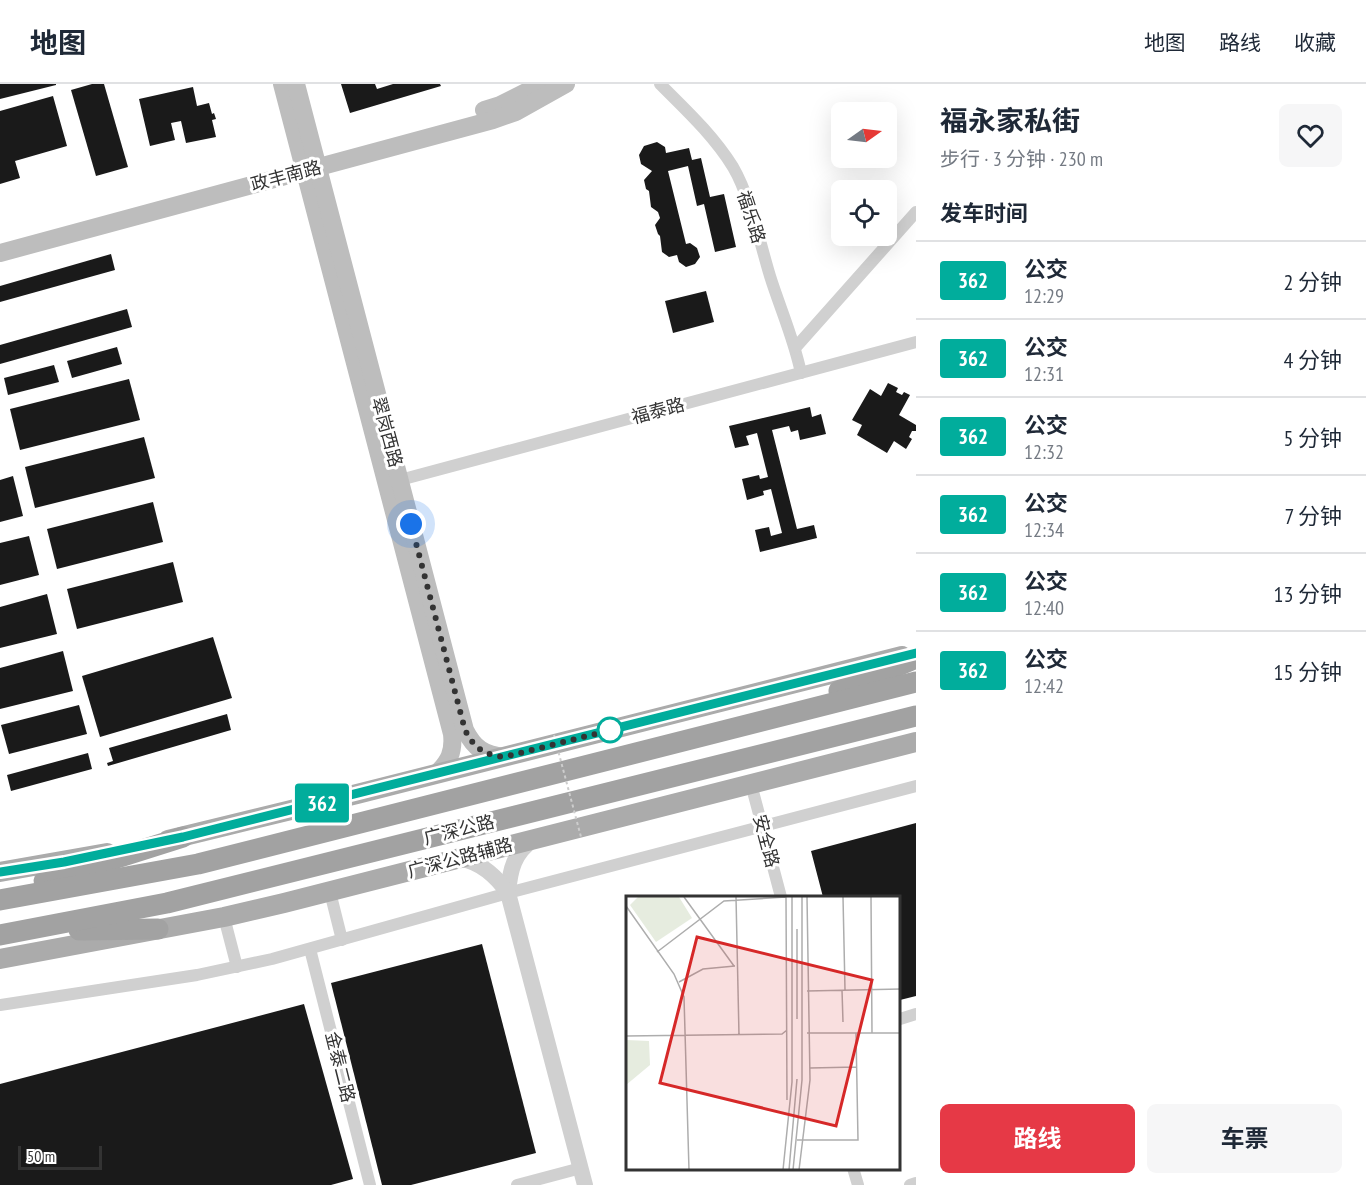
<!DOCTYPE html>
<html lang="zh">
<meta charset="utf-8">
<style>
:root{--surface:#fff;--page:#f6f6f7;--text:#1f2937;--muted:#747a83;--line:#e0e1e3;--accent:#e63946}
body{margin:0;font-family:"PT Sans Narrow","Noto Sans SC",sans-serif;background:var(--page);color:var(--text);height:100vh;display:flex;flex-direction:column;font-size:22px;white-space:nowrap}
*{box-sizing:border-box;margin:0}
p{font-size:20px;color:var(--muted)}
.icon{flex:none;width:33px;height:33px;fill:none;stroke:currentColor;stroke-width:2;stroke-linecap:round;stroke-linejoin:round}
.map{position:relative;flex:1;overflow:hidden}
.details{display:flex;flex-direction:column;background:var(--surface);width:450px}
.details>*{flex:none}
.badge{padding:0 12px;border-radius:4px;font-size:21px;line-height:39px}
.needle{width:39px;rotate:76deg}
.tools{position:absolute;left:831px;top:18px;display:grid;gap:12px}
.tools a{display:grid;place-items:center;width:66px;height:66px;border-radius:9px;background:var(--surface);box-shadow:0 6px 24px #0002;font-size:30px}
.scale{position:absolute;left:18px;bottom:15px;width:84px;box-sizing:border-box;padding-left:6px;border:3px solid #333;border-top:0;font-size:16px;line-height:21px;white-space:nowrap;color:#333;-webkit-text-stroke:4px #fff;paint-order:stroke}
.you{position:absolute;width:30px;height:30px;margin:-15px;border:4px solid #fff;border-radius:50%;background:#1a73e8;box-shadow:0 0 0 9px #1a73e833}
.map>.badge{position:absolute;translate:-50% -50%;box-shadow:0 0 0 3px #fff}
h2{padding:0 24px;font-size:22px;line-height:54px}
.round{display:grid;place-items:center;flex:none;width:63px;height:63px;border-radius:9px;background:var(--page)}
.head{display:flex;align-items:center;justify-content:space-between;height:102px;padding:0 24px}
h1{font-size:28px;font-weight:700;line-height:45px}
.cta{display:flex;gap:12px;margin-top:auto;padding:12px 24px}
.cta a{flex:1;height:69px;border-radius:9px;background:var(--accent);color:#fff;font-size:24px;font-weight:700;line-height:69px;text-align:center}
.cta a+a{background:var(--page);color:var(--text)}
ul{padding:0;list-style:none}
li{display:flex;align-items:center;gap:18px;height:78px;padding:0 24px;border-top:2px solid var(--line)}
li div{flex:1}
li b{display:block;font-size:22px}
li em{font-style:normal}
li .badge{min-width:66px;font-weight:700;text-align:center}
header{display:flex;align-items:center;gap:36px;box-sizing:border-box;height:84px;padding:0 30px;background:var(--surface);border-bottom:2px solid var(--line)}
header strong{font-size:28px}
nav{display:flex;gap:33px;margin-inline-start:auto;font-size:21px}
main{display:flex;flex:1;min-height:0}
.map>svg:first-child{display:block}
.building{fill:#1a1a1a}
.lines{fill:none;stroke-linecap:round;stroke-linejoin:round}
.minor{stroke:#d0d0d0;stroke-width:12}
.tertiary{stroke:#d0d0d0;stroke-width:16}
.secondary{stroke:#bdbdbd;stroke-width:18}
.primary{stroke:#ababab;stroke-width:20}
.trunk{stroke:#a2a2a2;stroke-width:21}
.path-bridge{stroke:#cdcdcd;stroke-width:2;stroke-dasharray:3 3;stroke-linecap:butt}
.line-casing{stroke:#fff;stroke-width:14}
.line{stroke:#01ad9c;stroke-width:9}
.walk{stroke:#333;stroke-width:6;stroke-dasharray:0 10.8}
.stop-dot{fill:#fff;stroke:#01ad9c;stroke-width:3}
.labels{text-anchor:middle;stroke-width:6;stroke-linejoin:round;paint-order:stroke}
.street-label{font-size:18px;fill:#333;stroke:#fff}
.inset-road{fill:none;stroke:#adadad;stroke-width:1.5}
.view{fill:#d62828;fill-opacity:0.15;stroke:#d62828;stroke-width:3}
.inset-edge{fill:none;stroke:#333;stroke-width:3}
</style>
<header>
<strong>地图</strong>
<nav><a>地图</a><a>路线</a><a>收藏</a></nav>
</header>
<main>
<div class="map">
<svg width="916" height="1101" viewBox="0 0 916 1101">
<rect width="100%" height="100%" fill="#fff"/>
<g class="building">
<polygon points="0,0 56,0 56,1 0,15"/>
<polygon points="92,0 104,0 128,83 96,92 71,6"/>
<polygon points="341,0 375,0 377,5 393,0 440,0 441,2 350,29"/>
<polygon points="193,3 197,22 209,19 212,30 214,29 216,35 212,36 216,53 186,59 181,37 171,39 175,56 150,62 139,15"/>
<polygon points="53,12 67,62 15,77 20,94 0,100 0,27"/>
<polygon points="657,58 665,63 666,69 689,64 692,76 701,74 710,113 724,110 736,163 715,168 704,120 697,122 688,82 668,87 686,160 690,159 697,164 700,173 695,180 686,183 679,178 677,171 669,173 662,168 660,152 658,150 655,141 660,134 658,128 651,123 649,107 646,105 644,96 652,87 641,80 639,71 644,62"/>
<polygon points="111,170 115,186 0,218 0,202"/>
<polygon points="706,207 714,238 673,249 665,217"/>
<polygon points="127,225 132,243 0,280 0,261"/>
<polygon points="117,263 122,280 72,294 67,277"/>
<polygon points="54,281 59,298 8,311 4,294"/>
<polygon points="129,295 140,336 20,366 10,325"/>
<polygon points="888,299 898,304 896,308 902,311 904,308 910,311 899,331 916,341 916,347 912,347 909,353 912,355 906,365 894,357 887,369 857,351 862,341 852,336 870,305 881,312"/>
<polygon points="810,323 812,333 821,330 826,350 800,356 798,346 791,348 789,342 772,346 797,445 814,441 817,454 760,468 755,446 769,443 771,452 782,449 771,405 763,407 764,411 747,416 742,395 759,391 760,395 768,393 757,349 746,352 749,361 735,364 729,342"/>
<polygon points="144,353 155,394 35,424 25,383"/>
<polygon points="13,392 23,432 0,438 0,396"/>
<polygon points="153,418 163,458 57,485 47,445"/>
<polygon points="29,452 39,491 0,501 0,459"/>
<polygon points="173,478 183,518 77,545 67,505"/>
<polygon points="47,510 57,550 0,564 0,523"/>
<polygon points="213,553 232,614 100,653 82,592"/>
<polygon points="63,567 73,607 0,625 0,584"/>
<polygon points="79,621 87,650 9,670 1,641"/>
<polygon points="227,630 231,646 108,682 107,679 113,677 109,664"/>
<polygon points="88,669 92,685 11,707 7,691"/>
<polygon points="916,739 916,912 900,916 900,813 823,813 811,767"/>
<polygon points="482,860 536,1069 411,1101 382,1101 331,899"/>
<polygon points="304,920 353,1095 331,1101 0,1101 0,1000"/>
</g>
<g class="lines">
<g class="minor">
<path d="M 660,0 C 686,26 713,51 733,83 C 750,112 760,159 770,192 C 780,224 794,255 801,289"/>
<polyline points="796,263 916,128"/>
<polyline points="400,396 916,258"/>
<polyline points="751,700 781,813"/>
<polyline points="330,808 342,856"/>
<polyline points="224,833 237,883"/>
<polyline points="310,865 370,1101"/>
<polyline points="0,921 197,891 272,875 508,809 916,702"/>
<polyline points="900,935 916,930"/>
<polyline points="853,1084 858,1101"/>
<polyline points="517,1101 581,1084"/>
<polyline points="910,1101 916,1099"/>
</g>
<g class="tertiary">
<path d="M 534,755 C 514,769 510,785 508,809 L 585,1101"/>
<path d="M 462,775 C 482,779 496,792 508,809"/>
</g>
<g class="secondary">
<path d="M 282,0 L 452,650 C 454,668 449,678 436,690"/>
<path d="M 296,0 L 465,646 C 474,664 484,671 504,673"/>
<polyline points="484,26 500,21 542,0"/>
<polyline points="0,169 493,36 516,28 566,0"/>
</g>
<g class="primary">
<polyline points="168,756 357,710 902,572"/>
<polyline points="0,788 107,769"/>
<polyline points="0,875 224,833 284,819 916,658"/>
</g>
<g class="trunk">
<polyline points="839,607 916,574"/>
<polyline points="44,797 183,753"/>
<polyline points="0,816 198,780 916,598"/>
<polyline points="79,846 158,845"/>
<polyline points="0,851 167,819 916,632"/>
</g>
<polyline class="path-bridge" points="554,651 581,753"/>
</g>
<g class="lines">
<defs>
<polyline id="line" points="0,788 64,778 183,753 916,569"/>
</defs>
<use href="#line" class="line-casing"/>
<use href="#line" class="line"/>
<path class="walk" d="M 411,440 L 465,646 C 474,664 484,671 504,673 L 619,644 L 610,646"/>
</g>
<circle class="stop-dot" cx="610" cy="646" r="12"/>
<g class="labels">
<g class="street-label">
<text transform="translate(286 92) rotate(-15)" y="6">政丰南路</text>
<text transform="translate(751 133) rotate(72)" y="6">福乐路</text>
<text transform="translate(658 327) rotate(-15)" y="6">福泰路</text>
<text transform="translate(387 348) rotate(75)" y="6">翠岗西路</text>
<text transform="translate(459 746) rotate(-14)" y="6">广深公路</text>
<text transform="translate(766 757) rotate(75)" y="6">安全路</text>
<text transform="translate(460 774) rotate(-15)" y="6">广深公路辅路</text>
<text transform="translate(340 983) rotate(76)" y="6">金泰二路</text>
</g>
</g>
<g transform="translate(626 812)">
<rect width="274" height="274" fill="#fff"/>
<path d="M 12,1 L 53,1 L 66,22 L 30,46 L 4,9 ZM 0,144 L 23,145 L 24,169 L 0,189 Z" fill="#e6ecdf"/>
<path class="inset-road" d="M 58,1 L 108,70M 110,1 L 113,139M 160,1 L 161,204M 217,1 L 219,94M 245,1 L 246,137M 0,10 L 48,78 L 58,101 L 63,274M 171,33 L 171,123M 31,56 L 98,5 L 160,1M 53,86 L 77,73 L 109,70M 216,94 L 217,126M 181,95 L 275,93M 181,137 L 275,137M 0,140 L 156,138 L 161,134M 184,172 L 231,171M 171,244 L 232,244 L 230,137M 157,274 L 166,186 L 166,1M 163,274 L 171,183M 167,274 L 176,184 L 176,1M 173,274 L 184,184 L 181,1"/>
<path class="view" d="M 71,41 L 246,84 L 210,230 L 34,187 Z"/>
<rect width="274" height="274" class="inset-edge"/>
</g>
</svg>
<div class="tools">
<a><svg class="needle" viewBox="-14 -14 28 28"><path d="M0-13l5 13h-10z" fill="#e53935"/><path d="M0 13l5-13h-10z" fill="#747a83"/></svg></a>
<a><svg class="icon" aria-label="locate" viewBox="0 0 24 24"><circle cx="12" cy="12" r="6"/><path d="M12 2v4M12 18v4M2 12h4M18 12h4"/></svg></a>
</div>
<div class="scale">50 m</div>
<div class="you" style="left:411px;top:440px"></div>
<b class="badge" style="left:322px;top:719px;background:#01ad9c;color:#fff">362</b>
</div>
<section class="details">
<div class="head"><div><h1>福永家私街</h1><p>步行 · 3 分钟 · 230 m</p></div><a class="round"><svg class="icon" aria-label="heart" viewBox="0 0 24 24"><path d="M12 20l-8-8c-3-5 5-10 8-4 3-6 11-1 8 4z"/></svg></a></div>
<h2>发车时间</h2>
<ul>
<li><span class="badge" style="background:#01ad9c;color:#fff">362</span><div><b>公交</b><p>12:29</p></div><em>2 分钟</em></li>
<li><span class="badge" style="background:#01ad9c;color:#fff">362</span><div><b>公交</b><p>12:31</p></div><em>4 分钟</em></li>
<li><span class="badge" style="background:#01ad9c;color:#fff">362</span><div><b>公交</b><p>12:32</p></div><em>5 分钟</em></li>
<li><span class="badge" style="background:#01ad9c;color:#fff">362</span><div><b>公交</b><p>12:34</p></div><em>7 分钟</em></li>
<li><span class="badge" style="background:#01ad9c;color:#fff">362</span><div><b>公交</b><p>12:40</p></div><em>13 分钟</em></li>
<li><span class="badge" style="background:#01ad9c;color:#fff">362</span><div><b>公交</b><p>12:42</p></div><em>15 分钟</em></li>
</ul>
<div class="cta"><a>路线</a><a>车票</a></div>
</section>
</main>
